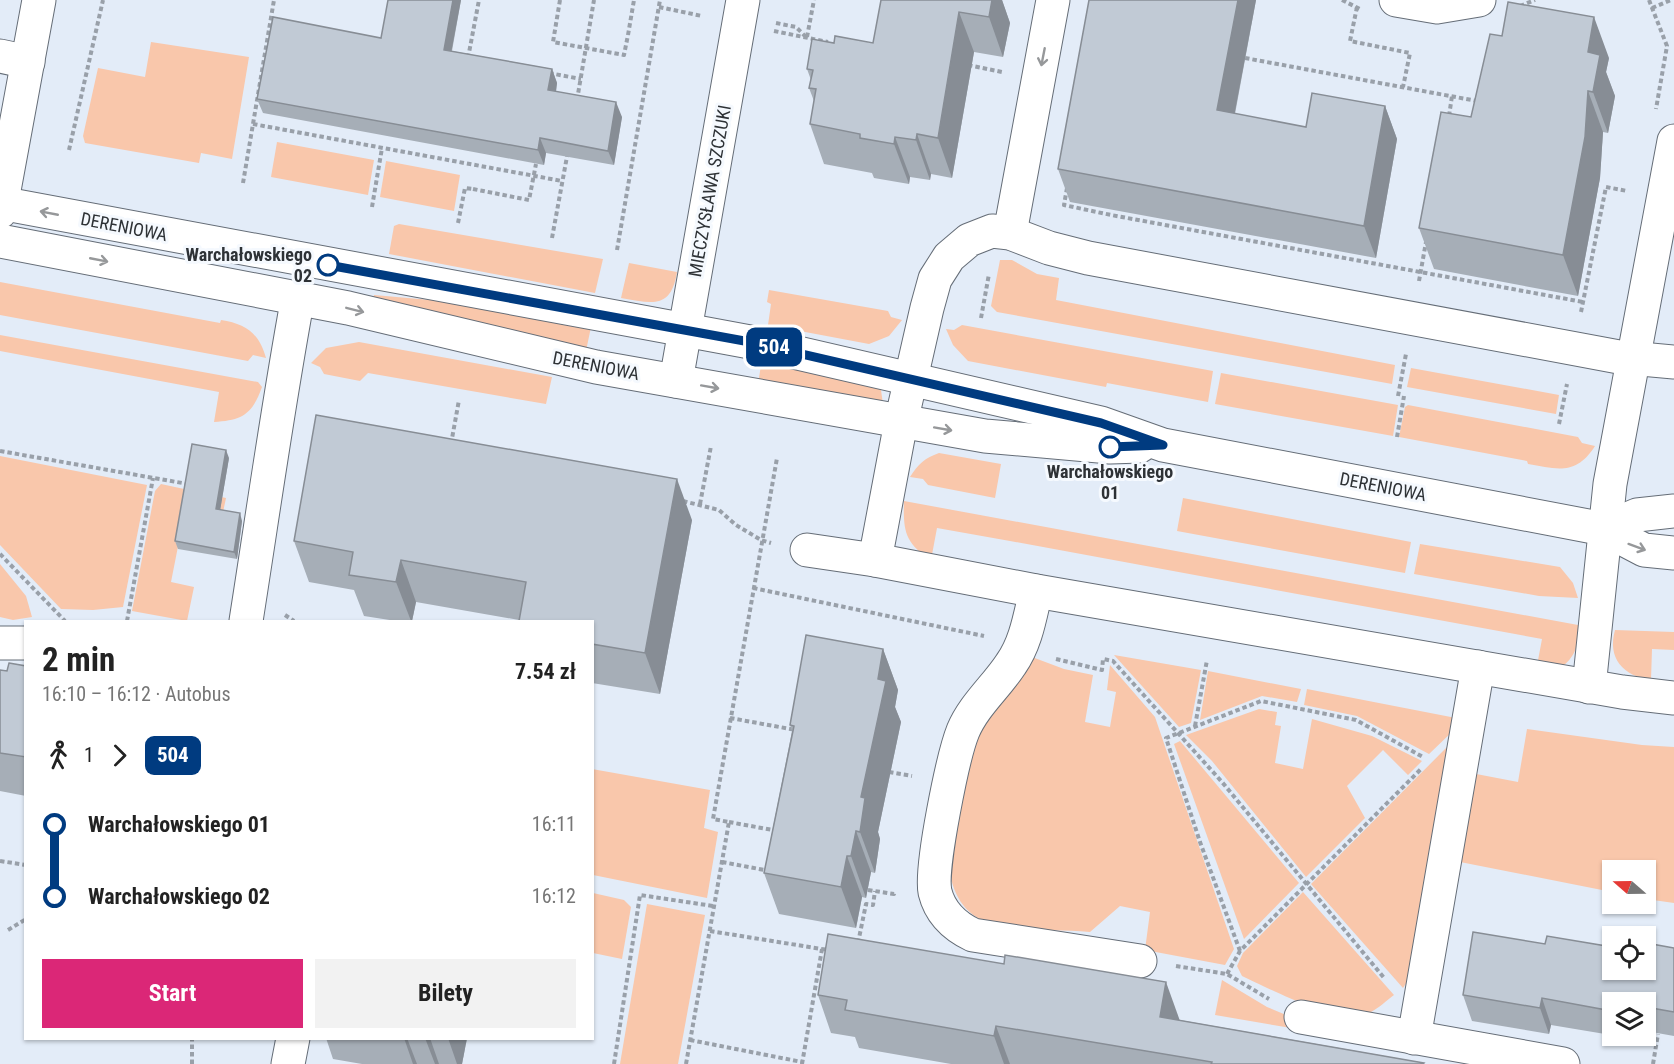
<!DOCTYPE html>
<html lang="pl">
<meta charset="utf-8">
<style>
:root{--surface:#fff;--page:#f2f2f2;--text:#222;--muted:#767676;--accent:#db2777}
body{margin:0;font-family:"Roboto Condensed",sans-serif;background:var(--page);color:var(--text);height:100vh;display:flex;flex-direction:column;font-size:22px;white-space:nowrap}
*{box-sizing:border-box;margin:0}
p{font-size:20px;color:var(--muted)}
.icon{flex:none;width:33px;height:33px;fill:none;stroke:currentColor;stroke-width:2;stroke-linecap:round;stroke-linejoin:round}
.map{position:relative;flex:1;overflow:hidden}
.sheet{position:absolute;left:24px;top:620px;width:570px;height:420px;display:flex;flex-direction:column;background:var(--surface);border-radius:0px;box-shadow:0 2px 4px #0004}
.sheet>*{flex:none}
.badge{padding:0 12px;border-radius:9px;font-size:21px;line-height:39px}
.needle{width:39px;rotate:290deg}
.controls{position:absolute;left:1602px;top:860px;display:grid;gap:12px}
.controls a{display:grid;place-items:center;width:54px;height:54px;border-radius:0px;background:var(--surface);box-shadow:0 2px 4px #0004;font-size:30px}
.map>.badge{position:absolute;translate:-50% -50%;box-shadow:0 0 0 3px #fff}
.legs{display:flex;align-items:center;gap:9px;height:66px;padding:0 18px;font-size:20px}
.legs p{margin-inline-start:auto}
.overview{display:flex;align-items:center;justify-content:space-between;height:102px;padding:0 18px}
h1{font-size:33px;font-weight:700;line-height:45px}
.cta{display:flex;gap:12px;margin-top:auto;padding:12px 18px}
.cta a{flex:1;height:69px;border-radius:0px;background:var(--accent);color:#fff;font-size:24px;font-weight:700;line-height:69px;text-align:center}
.cta a+a{background:var(--page);color:var(--text)}
ul{padding:0 18px;list-style:none}
li{display:flex;align-items:center;gap:21px;height:72px;font-size:22px}
li i{display:grid;place-items:center;width:9px;height:100%;margin:0 8px;background:currentColor}
li i::after{content:'';width:15px;height:15px;margin:-8px;border:4px solid;border-radius:50%;background:var(--surface)}
li p{margin-inline-start:auto}
li:first-child i{background:linear-gradient(#0000 50%,currentColor 0)}
li:last-child i{background:linear-gradient(currentColor 50%,#0000 0)}
.map>svg:first-child{display:block}
.green{fill:#f9c7ab}
.lines{fill:none;stroke-linecap:round;stroke-linejoin:round}
.minor-casing{stroke:#656d77;stroke-width:35}
.path{stroke:#99a0a9;stroke-width:4;stroke-dasharray:4.5 3;stroke-linecap:butt}
.minor{stroke:#fff;stroke-width:33}
.path-bridge{stroke:#99a0a9;stroke-width:4;stroke-dasharray:4.5 3;stroke-linecap:butt}
.wall{fill:#a6aeb7}
.shaded-wall{fill:#878d95}
.building{fill:#c1cad5;stroke:#878d95;stroke-width:1.5}
.oneway{stroke:#96989a}
.line-1-casing{stroke:#fff;stroke-width:14}
.line-1{stroke:#003b80;stroke-width:9}
.stop-1-dot{fill:#fff;stroke:#003b80;stroke-width:3}
.labels{text-anchor:middle;stroke-width:6;stroke-linejoin:round;paint-order:stroke}
.street-label{font-size:18px;fill:#2e3236;stroke:#f5f9fe}
.stop-label{font-size:18px;font-weight:bold;fill:#2e3236;stroke:#f5f9fe;text-anchor:end}
</style>
<div class="map">
<svg width="1674" height="1064" viewBox="0 0 1674 1064">
<rect width="100%" height="100%" fill="#e3ecf8"/>
<g class="green">
<polygon points="151,42 249,57 232,159 201,153 199,163 85,143 83,136 98,68 145,77"/>
<polygon points="277,142 374,160 368,195 271,177"/>
<polygon points="386,161 460,175 454,211 380,197"/>
<polygon points="399,224 603,259 595,293 389,254 394,226"/>
<polygon points="1000,260 1012,260 1037,274 1059,278 1056,300 1395,365 1392,384 997,312 991,306"/>
<path d="M 629,263 L 677,272 C 671,310 652,303 621,298 Z"/>
<path d="M 0,282 L 220,323 L 221,320 C 246,324 259,333 266,358 L 253,355 L 248,361 L 0,315 Z"/>
<polygon points="769,290 888,311 891,317 902,320 889,336 869,344 768,325 771,304 767,302"/>
<polygon points="374,295 453,302 591,327 586,351 372,304"/>
<polygon points="962,325 1213,371 1208,402 1107,383 1106,387 968,361 953,345 946,329 954,330"/>
<path d="M 0,335 L 258,382 L 262,387 C 252,415 242,420 214,422 L 219,392 L 0,351 Z"/>
<polygon points="359,342 552,377 546,404 368,373 360,381 324,374 320,367 311,363 326,348"/>
<polygon points="762,359 874,385 881,390 883,404 758,384"/>
<polygon points="1411,368 1559,395 1556,414 1407,387"/>
<polygon points="1221,373 1398,405 1393,436 1215,404"/>
<path d="M 1408,405 L 1578,437 L 1582,443 L 1595,446 C 1576,476 1557,469 1528,464 L 1527,461 L 1399,437 L 1405,407 Z"/>
<path d="M 939,453 L 1001,464 L 995,498 L 928,485 L 923,479 L 910,477 C 918,464 925,458 939,453 Z"/>
<polygon points="0,456 147,485 123,607 93,610 61,609 0,545"/>
<polygon points="161,484 226,498 222,517 185,511 171,582 194,587 187,621 132,611 155,491"/>
<polygon points="1183,498 1411,542 1405,573 1177,531"/>
<path d="M 904,501 L 1578,625 C 1582,641 1573,664 1556,669 C 1550,671 1542,670 1536,671 L 1542,639 L 1010,541 L 937,528 L 931,560 C 905,543 903,531 904,501 Z"/>
<polygon points="1420,544 1560,567 1573,583 1578,598 1539,596 1414,574"/>
<polygon points="0,564 26,596 32,617 13,620 0,617"/>
<path d="M 1615,630 L 1674,632 L 1674,650 L 1652,649 L 1651,680 C 1623,676 1607,658 1615,630 Z"/>
<polygon points="1114,655 1201,670 1191,723 1179,727"/>
<path d="M 1032,657 L 1064,669 L 1093,675 L 1085,722 L 1110,727 L 1116,692 L 1107,690 L 1110,665 L 1155,717 L 1234,949 L 1225,965 L 1145,950 L 1150,912 L 1120,906 L 1090,932 C 1028,925 955,947 948,859 L 974,734 Z"/>
<polygon points="1208,671 1301,689 1297,702 1262,696 1200,720"/>
<polygon points="1307,689 1456,718 1454,730 1429,754 1357,716 1304,705"/>
<polygon points="1259,709 1277,712 1275,725 1281,726 1275,763 1303,769 1312,719 1372,736 1422,761 1408,775 1383,750 1347,786 1365,818 1306,877 1212,761 1186,735"/>
<polygon points="1527,729 1642,745 1674,747 1674,903 1646,899 1646,870 1612,870 1612,892 1455,861 1471,773 1518,782"/>
<polygon points="1180,741 1299,883 1244,939 1174,744"/>
<polygon points="1451,743 1409,979 1403,988 1311,884"/>
<polygon points="592,769 710,790 704,828 718,832 707,898 593,875"/>
<path d="M 1303,892 L 1394,995 C 1387,1000 1379,1008 1371,1012 C 1339,1026 1272,990 1242,976 L 1237,966 L 1243,953 Z"/>
<polygon points="593,893 624,900 631,907 622,959 593,953"/>
<polygon points="647,904 705,915 678,1064 620,1064"/>
<polygon points="1222,980 1267,1007 1298,1020 1297,1029 1215,1015"/>
</g>
<g class="lines">
<defs>
<g id="minor">
<polyline points="1396,0 1437,7 1479,0"/>
<polyline points="0,56 28,62"/>
<polyline points="0,203 750,342 1101,423 1163,445 1604,529 1644,550 1674,553"/>
<polyline points="0,212 39,0"/>
<polyline points="1010,233 1053,0"/>
<polyline points="0,241 348,308 596,367 985,436 1110,447 1140,446"/>
<polyline points="1674,362 1619,357 1088,258 1049,248 1010,233 992,231 969,240 949,257 935,279 927,308 901,422 875,560 1036,591 1622,692 1674,698"/>
<polyline points="676,381 743,0"/>
<polyline points="1604,529 1637,515 1674,511"/>
<polyline points="807,550 875,560"/>
<path d="M 1036,591 C 1030,616 1026,643 1011,664 C 996,687 974,705 963,731 C 953,756 930,868 935,892 C 940,912 954,926 973,935 L 1140,961"/>
<path d="M 246,621 C 263,513 278,405 298,297"/>
<polyline points="0,643 26,643"/>
<polyline points="1589,687 1610,484 1674,141"/>
<polyline points="1301,1017 1563,1064"/>
<polyline points="1414,1038 1478,667"/>
<polyline points="288,1064 293,1038"/>
</g>
</defs>
<use href="#minor" class="minor-casing"/>
<g class="path">
<polyline points="1342,0 1360,9"/>
<polyline points="1649,0 1667,46 1656,109"/>
<polyline points="1520,6 1535,0"/>
<polyline points="659,7 702,16"/>
<polyline points="1357,7 1350,41 1410,53 1403,87"/>
<polyline points="1652,8 1671,0"/>
<polyline points="776,23 796,27 806,37"/>
<polyline points="774,31 828,42"/>
<polyline points="628,35 634,0"/>
<polyline points="807,37 814,0"/>
<polyline points="468,58 479,0"/>
<polyline points="1245,58 1477,101"/>
<polyline points="968,65 1002,72"/>
<polyline points="549,73 581,79"/>
<polyline points="577,100 594,0"/>
<polyline points="1449,116 1452,96"/>
<polyline points="253,124 562,181"/>
<polyline points="69,150 103,0"/>
<polyline points="243,183 274,0"/>
<polyline points="1067,188 1064,205 1111,215 1583,302"/>
<polyline points="372,207 382,148"/>
<polyline points="458,223 465,188 473,189"/>
<polyline points="552,238 568,151"/>
<polyline points="617,250 660,0"/>
<polyline points="1419,281 1426,242"/>
<polyline points="1581,312 1606,187 1627,191"/>
<polyline points="981,318 989,274"/>
<polyline points="1398,396 1406,354"/>
<polyline points="1559,424 1567,384"/>
<polyline points="1397,437 1404,396"/>
<polyline points="451,444 459,400"/>
<polyline points="0,451 188,484"/>
<polyline points="683,501 719,510 736,525 761,540 771,543"/>
<polyline points="700,504 711,446"/>
<polyline points="0,554 65,621"/>
<polyline points="753,588 984,636"/>
<polyline points="285,615 294,621"/>
<polyline points="127,621 153,478"/>
<polyline points="1056,659 1102,670 1103,659 1113,661 1222,782 1385,979"/>
<polyline points="730,718 796,730"/>
<polyline points="1195,726 1207,660"/>
<polyline points="889,772 912,776"/>
<polyline points="729,822 778,831"/>
<polyline points="0,861 26,865"/>
<polyline points="722,862 770,871"/>
<polyline points="868,890 894,894 895,892"/>
<polyline points="8,930 26,919"/>
<polyline points="710,931 828,950"/>
<polyline points="858,943 866,904 873,905 875,891"/>
<polyline points="1240,951 1200,842 1166,738 1261,701 1356,720 1423,757"/>
<polyline points="1176,966 1227,974 1269,999"/>
<polyline points="1227,974 1240,951 1422,768"/>
<polyline points="690,1040 802,1062"/>
<polyline points="192,1064 192,1038"/>
<polyline points="614,1064 640,895 713,906"/>
<polyline points="686,1064 729,822 713,819 777,458"/>
<polyline points="802,1064 822,949"/>
<polyline points="1653,1064 1658,1034"/>
</g>
<use href="#minor" class="minor"/>
<g class="path-bridge">
<polyline points="560,0 553,42 624,55 628,35"/>
<polyline points="473,189 529,200 536,164"/>
</g>
</g>
<g class="wall">
<polygon points="461,0 452,51 552,69 557,83 556,92 622,117 614,165 546,153 544,165 263,113 257,99 381,38"/>
<polygon points="881,0 1002,0 1010,23 1003,57 974,52 952,178 931,174 930,180 910,177 909,184 874,178 872,173 824,164 810,124 814,101 809,88 811,80 807,69 834,43 873,43"/>
<polygon points="1089,0 1256,0 1235,114 1306,127 1385,106 1397,139 1376,258 1070,202 1058,169"/>
<polygon points="1609,58 1606,72 1615,96 1608,133 1603,132 1600,178 1578,296 1434,269 1419,228 1471,117"/>
<polygon points="229,458 220,510 242,521 237,559 178,549 175,541"/>
<polygon points="692,520 660,694 592,683 592,621 519,620 416,602 412,621 396,621 364,616 354,590 309,582 294,541"/>
<polygon points="883,649 898,690 895,707 901,722 878,832 880,839 875,873 871,872 866,898 862,897 856,928 779,914 764,873 792,731 790,725"/>
<polygon points="26,666 26,796 0,791 0,670 7,671"/>
<polygon points="1674,948 1674,1036 1646,1031 1646,1002 1612,1002 1612,1035 1623,1035 1623,1037 1551,1025 1549,1034 1472,1021 1463,995 1612,969"/>
<polygon points="818,995 1180,1020 1424,1063 1424,1064 951,1064 859,1048 855,1037 831,1033"/>
<polygon points="326,1038 467,1038 462,1064 362,1064 333,1059"/>
</g>
<g class="shaded-wall">
<polygon points="453,0 461,0 449,64 444,50"/>
<polygon points="992,0 1002,0 1010,23 1003,57 989,17"/>
<polygon points="1238,0 1256,0 1229,143 1217,110"/>
<polygon points="959,12 974,52 952,178 938,138"/>
<polygon points="1594,17 1609,58 1606,72 1615,96 1608,133 1593,92 1588,52"/>
<polygon points="552,69 557,83 554,105 548,90"/>
<polygon points="1588,91 1603,132 1600,178 1578,296 1563,255"/>
<polygon points="616,102 622,117 614,165 608,151"/>
<polygon points="1385,106 1397,139 1376,258 1364,226"/>
<polygon points="917,134 931,174 930,180 916,140"/>
<polygon points="895,137 910,177 909,184 894,144"/>
<polygon points="540,138 546,153 544,165 538,150"/>
<polygon points="226,450 229,458 219,517 216,509"/>
<polygon points="677,479 692,520 660,694 645,653"/>
<polygon points="240,513 242,521 237,559 234,552"/>
<polygon points="401,560 416,602 412,621 411,621 396,582"/>
<polygon points="883,649 898,690 895,707 901,722 878,832 880,839 875,873 860,832 861,797 878,679"/>
<polygon points="856,831 871,872 866,898 851,856"/>
<polygon points="847,856 862,897 856,928 841,887"/>
<polygon points="1166,982 1180,1021 1160,1017"/>
<polygon points="1542,998 1551,1025 1549,1034 1540,1008"/>
<polygon points="996,1026 1010,1064 1004,1064 994,1036"/>
<polygon points="404,1038 407,1038 417,1064 413,1064"/>
<polygon points="425,1038 430,1038 439,1064 435,1064"/>
<polygon points="448,1038 467,1038 462,1064 457,1064"/>
</g>
<g class="building">
<polygon points="388,0 453,0 444,50 552,69 548,90 616,102 608,151 540,138 538,150 257,99 273,17 381,38"/>
<polygon points="881,0 992,0 989,17 959,12 938,138 917,134 916,140 895,137 894,144 860,138 860,134 810,124 816,89 809,88 813,70 807,69 812,39 834,43 835,36 873,43"/>
<polygon points="1089,0 1238,0 1217,110 1306,127 1312,93 1385,106 1364,226 1058,169"/>
<polygon points="1508,2 1594,17 1588,52 1600,55 1593,92 1588,91 1585,137 1563,255 1419,228 1441,112 1471,117 1490,34 1502,36"/>
<polygon points="316,415 677,479 645,653 592,644 592,621 519,621 526,582 401,560 396,582 349,575 353,552 294,541"/>
<polygon points="192,444 226,450 216,509 240,513 234,552 175,541"/>
<polygon points="806,635 883,649 878,679 886,681 861,797 865,798 860,832 856,831 851,856 847,856 841,887 764,873 794,726 790,725"/>
<polygon points="9,663 26,666 26,757 0,753 0,670 7,671"/>
<polygon points="1473,932 1545,944 1547,936 1612,947 1612,969 1646,969 1646,943 1674,948 1674,1012 1646,1007 1646,1002 1612,1002 1612,1011 1542,998 1540,1008 1463,995"/>
<polygon points="828,934 1004,964 1005,955 1166,982 1160,1017 1424,1063 1423,1064 1211,1064 1212,1062 996,1026 994,1036 845,1010 847,1000 818,995"/>
</g>
<defs><path id="oneway-shaft" d="M-6 0H5M1.5-3L5.5 0L1.5 3" fill="none" stroke-width="1.6" stroke-linecap="round" stroke-linejoin="round" transform="scale(1.5)"/></defs>
<g class="oneway">
<use href="#oneway-shaft" transform="translate(1043 57) rotate(101)"/>
<use href="#oneway-shaft" transform="translate(49 213) rotate(-169)"/>
<use href="#oneway-shaft" transform="translate(99 260) rotate(11)"/>
<use href="#oneway-shaft" transform="translate(355 310) rotate(14)"/>
<use href="#oneway-shaft" transform="translate(710 387) rotate(10)"/>
<use href="#oneway-shaft" transform="translate(943 429) rotate(10)"/>
<use href="#oneway-shaft" transform="translate(1637 547) rotate(20)"/>
</g>
<g class="lines">
<defs>
<polyline id="line-1" points="328,265 750,342 1101,423 1163,445 1110,447"/>
</defs>
<use href="#line-1" class="line-1-casing"/>
<use href="#line-1" class="line-1"/>
</g>
<g class="stop-1-dot">
<circle cx="328" cy="265" r="10"/>
<circle cx="1110" cy="447" r="10"/>
</g>
<g class="labels">
<g class="street-label">
<text transform="translate(710 191) rotate(-80)" y="6">MIECZYSŁAWA SZCZUKI</text>
<text transform="translate(124 227) rotate(11)" y="6">DERENIOWA</text>
<text transform="translate(596 366) rotate(11)" y="6">DERENIOWA</text>
<text transform="translate(1383 487) rotate(11)" y="6">DERENIOWA</text>
</g>
<g class="stop-label">
<text x="312" y="261">Warchałowskiego<tspan x="312" dy="21">02</tspan></text>
<text x="1110" y="478" text-anchor="middle">Warchałowskiego<tspan x="1110" dy="21">01</tspan></text>
</g>
</g>
</svg>
<div class="controls">
<a><svg class="needle" viewBox="-14 -14 28 28"><path d="M0-13l5 13h-10z" fill="#e53935"/><path d="M0 13l5-13h-10z" fill="#767676"/></svg></a>
<a><svg class="icon" aria-label="locate" viewBox="0 0 24 24"><circle cx="12" cy="12" r="6"/><path d="M12 2v4M12 18v4M2 12h4M18 12h4"/></svg></a>
<a><svg class="icon" aria-label="layers" viewBox="0 0 24 24"><path d="M12 4l9 5-9 5-9-5zM3 14l9 5 9-5"/></svg></a>
</div>
<b class="badge" style="left:774px;top:347px;background:#003b80;color:#fff">504</b>
<section class="sheet">
<div class="overview"><div><h1>2 min</h1><p>16:10 – 16:12 · Autobus</p></div><b>7.54 zł</b></div>
<div class="legs"><svg class="icon" aria-label="walk" viewBox="0 0 24 24"><circle cx="13" cy="4" r="2"/><path d="M13 8l-2 6 4 7M11 14l-3 7M7 12l3-4h3l4 4"/></svg>1<svg class="icon" aria-label="forward" viewBox="0 0 24 24"><path d="M9 5l7 7-7 7"/></svg><b class="badge" style="background:#003b80;color:#fff">504</b></div>
<ul>
<li><i style="color:#003b80"></i><b>Warchałowskiego 01</b><p>16:11</p></li>
<li><i style="color:#003b80"></i><b>Warchałowskiego 02</b><p>16:12</p></li>
</ul>
<div class="cta"><a>Start</a><a>Bilety</a></div>
</section>
</div>
